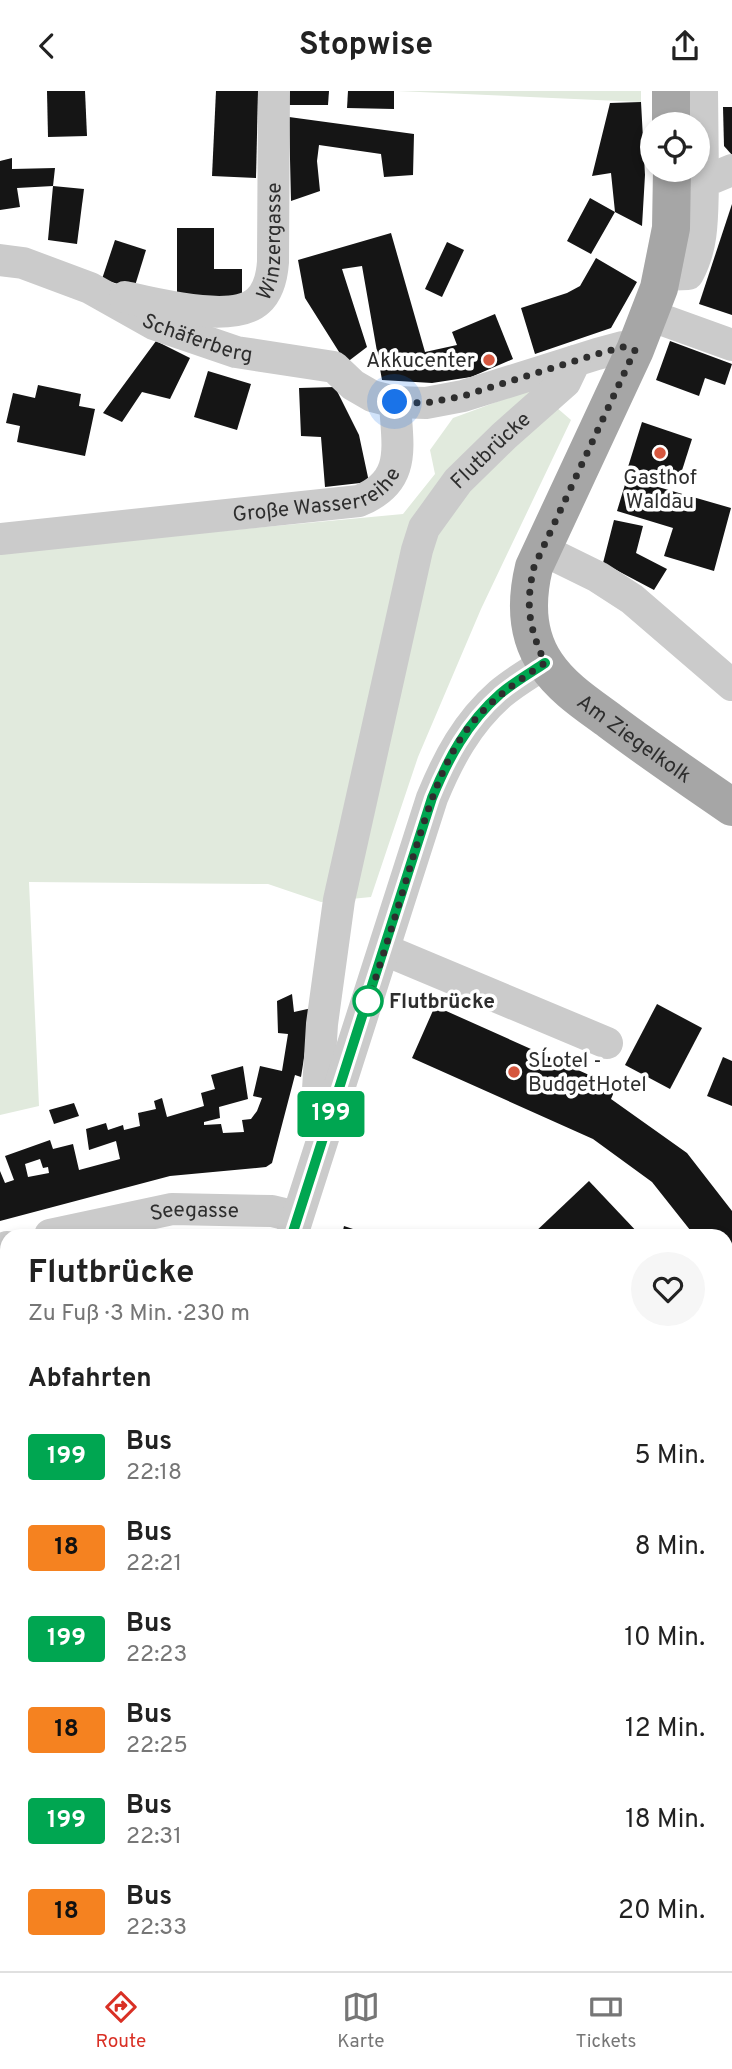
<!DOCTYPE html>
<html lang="de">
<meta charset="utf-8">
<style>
:root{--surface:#fff;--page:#f6f6f6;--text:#222;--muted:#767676;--line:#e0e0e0;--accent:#d93025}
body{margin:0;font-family:Overpass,sans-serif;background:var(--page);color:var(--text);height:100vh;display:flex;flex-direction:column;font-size:26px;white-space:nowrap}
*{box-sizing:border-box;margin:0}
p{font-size:23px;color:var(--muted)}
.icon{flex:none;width:38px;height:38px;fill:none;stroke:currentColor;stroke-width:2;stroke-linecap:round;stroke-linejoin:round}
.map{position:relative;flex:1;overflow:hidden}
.side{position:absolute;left:0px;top:1138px;width:733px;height:744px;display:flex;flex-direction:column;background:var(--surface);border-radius:21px 21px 0 0;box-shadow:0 4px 10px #0003}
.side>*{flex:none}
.badge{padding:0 14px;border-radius:5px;font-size:24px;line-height:46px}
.fabs{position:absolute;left:640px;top:21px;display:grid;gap:14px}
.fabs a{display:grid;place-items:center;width:70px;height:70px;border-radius:50%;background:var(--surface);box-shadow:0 4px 10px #0003;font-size:35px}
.you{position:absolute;width:35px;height:35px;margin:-18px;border:5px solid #fff;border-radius:50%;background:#1a73e8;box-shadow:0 0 0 10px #1a73e833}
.map>.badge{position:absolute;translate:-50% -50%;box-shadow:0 0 0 4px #fff}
h2{padding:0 28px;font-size:26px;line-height:63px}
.round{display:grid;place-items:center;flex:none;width:74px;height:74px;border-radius:37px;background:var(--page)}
.headline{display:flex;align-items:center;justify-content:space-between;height:119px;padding:0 28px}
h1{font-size:33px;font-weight:700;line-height:52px}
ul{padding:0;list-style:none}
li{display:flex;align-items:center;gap:21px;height:91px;padding:0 28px}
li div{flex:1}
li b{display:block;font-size:26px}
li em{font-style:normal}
li .badge{min-width:77px;font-weight:700;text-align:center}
header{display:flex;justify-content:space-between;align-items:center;height:91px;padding:0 28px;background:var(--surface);font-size:32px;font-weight:700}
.dock{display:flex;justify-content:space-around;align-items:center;height:98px;border-top:2px solid var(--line);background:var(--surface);font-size:19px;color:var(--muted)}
.dock a{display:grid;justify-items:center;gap:4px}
.dock .on{color:var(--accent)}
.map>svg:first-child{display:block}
.green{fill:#e1eadd}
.building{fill:#151515;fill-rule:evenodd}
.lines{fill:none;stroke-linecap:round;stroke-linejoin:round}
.minor{stroke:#cbcbcb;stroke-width:32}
.major{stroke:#a6a6a6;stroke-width:38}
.line-casing{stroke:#fff;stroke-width:16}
.line{stroke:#00a651;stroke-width:10}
.walk{stroke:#2e2e2e;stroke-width:7;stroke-dasharray:0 12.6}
.poi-dot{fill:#d6573f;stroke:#fff;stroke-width:2.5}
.stop-dot{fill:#fff;stroke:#00a651;stroke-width:3.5}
.labels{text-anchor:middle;stroke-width:7;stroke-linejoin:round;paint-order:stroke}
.street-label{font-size:21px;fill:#2e2e2e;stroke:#fff}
.poi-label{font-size:21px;fill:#2e2e2e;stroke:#fff;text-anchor:end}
.stop-label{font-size:21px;font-weight:bold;fill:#2e2e2e;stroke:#fff;text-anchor:start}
</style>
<header><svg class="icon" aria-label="back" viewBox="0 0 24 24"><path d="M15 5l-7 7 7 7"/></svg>Stopwise<svg class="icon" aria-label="share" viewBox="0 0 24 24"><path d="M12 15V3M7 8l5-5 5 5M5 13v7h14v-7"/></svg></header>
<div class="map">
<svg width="732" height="1880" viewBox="0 0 732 1880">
<rect width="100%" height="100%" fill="#fff"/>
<g class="green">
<polygon points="397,0 641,0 641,11"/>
<polygon points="534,297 571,329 481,518 418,666 371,806 321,811 268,793 29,791 39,1015 0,1024 0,461 403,423 435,383 430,359 453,327"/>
</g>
<g class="building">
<polygon points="47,0 85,0 87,45 48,46"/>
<polygon points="216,0 258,0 256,87 212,85"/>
<polygon points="288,0 329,0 328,14 287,14"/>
<polygon points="348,0 394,0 394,18 347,17"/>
<polygon points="641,11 645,84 642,135 615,121 591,163 567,150 590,107 615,121 611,82 592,85 610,12"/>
<polygon points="723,16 732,16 732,64 724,55"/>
<polygon points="289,26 414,43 413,84 384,86 381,63 319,54 317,70 320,100 291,110"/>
<polygon points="12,67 12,78 55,77 53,95 17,97 20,116 0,119 0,70"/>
<polygon points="53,95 84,98 77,153 48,149"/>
<polygon points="732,113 732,224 699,213"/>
<polygon points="177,137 214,137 214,178 242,178 242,208 177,208"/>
<polygon points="391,142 425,261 457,254 452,241 495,223 513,268 471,286 432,292 382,289 362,175 342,178 367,256 346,272 305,207 298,169"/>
<polygon points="115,149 146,159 134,198 102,188"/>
<polygon points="447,151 464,159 442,206 425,198"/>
<polygon points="596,167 637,191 611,237 535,263 521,217 567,202 580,195"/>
<polygon points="156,250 190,267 170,308 142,301 122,331 103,322"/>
<polygon points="670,250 732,273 725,294 705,287 699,305 656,289"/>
<polygon points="208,280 251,293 237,339 194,326"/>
<polygon points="38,294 81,303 79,315 95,318 85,365 17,351 20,335 6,332 13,302 35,307"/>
<polygon points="335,296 359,344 369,391 325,396 321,346 301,345 299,297"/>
<polygon points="642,331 692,348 678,392 628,376"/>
<polygon points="627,387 731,417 714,480 664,465 673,437 617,420"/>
<polygon points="614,429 643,435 636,462 667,478 654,499 603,472"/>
<path d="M 292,903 L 294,921 L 312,917 L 301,986 L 295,984 L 272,1072 L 266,1076 L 170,1085 L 0,1130 L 0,1080 L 5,1092 L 14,1089 L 5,1065 L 50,1049 L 53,1058 L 73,1053 L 79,1079 L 120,1068 L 116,1050 L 89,1059 L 86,1038 L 106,1032 L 108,1039 L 123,1034 L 124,1039 L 140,1035 L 138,1022 L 156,1018 L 154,1010 L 162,1007 L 167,1026 L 204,1015 L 201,1002 L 215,998 L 211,984 L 243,975 L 248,1008 L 219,1016 L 220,1027 L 204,1031 L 204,1034 L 221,1033 L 223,1042 L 244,1041 L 242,1029 L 251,1028 L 257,1020 L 262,1007 L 253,1005 L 260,975 L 282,980 L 288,943 L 278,942 L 277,910 ZM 40,1068 L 43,1077 L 48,1076 L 49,1082 L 28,1086 L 25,1073 Z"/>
<polygon points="657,913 702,937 670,998 625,974"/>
<polygon points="435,915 616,996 611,1008 687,1062 732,1120 732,1157 726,1162 726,1144 694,1144 652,1091 593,1048 412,967"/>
<polygon points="723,966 732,970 732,1015 707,1005"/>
<polygon points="74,1012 79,1025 54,1033 49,1019"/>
<polygon points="589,1090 640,1144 532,1144"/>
<polygon points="344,1135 371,1144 342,1144"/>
<polygon points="7,1186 7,1222 0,1226 0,1190"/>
<polygon points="732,1522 732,1544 726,1531 726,1524"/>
<polygon points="726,1566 729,1566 732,1571 732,1623 726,1626"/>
<polygon points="0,1582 7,1584 7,1611 0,1609"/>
<polygon points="0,1689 7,1693 7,1759 0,1755 0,1718 3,1713 0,1712"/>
<polygon points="726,1745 732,1760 732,1823 726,1824"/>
<polygon points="7,1780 7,1864 3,1873 0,1871 0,1819 4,1813 0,1810 0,1791"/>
<polygon points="732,1870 732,1880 715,1880 715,1874 726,1874 726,1871"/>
<polygon points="119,1874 165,1874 163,1880 116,1880"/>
<polygon points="659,1874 704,1874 705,1880 660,1880"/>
</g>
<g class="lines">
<g class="minor">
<polyline points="702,0 703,91"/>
<path id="s1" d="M 0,169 L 23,172 L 90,197 L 154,233 L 236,261 L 334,276 L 353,294 L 372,305 L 395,311 L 426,312 L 463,305 L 597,263 L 623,256 L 635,259"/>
<path d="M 662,184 L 688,183 C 704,154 702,123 703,91 L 732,79"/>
<path id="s2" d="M 125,206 C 155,213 233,233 258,210 C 269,200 272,185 273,171 L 274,0"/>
<polyline points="649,224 732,254"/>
<path id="s3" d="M 0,448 L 359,410 C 408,390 397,355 395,311"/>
<polyline points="541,458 598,486 632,508 732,594"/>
<polyline points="385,859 607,952"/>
<path id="s4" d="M 328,1032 L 317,1015 L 322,933 L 339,809 L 417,459 L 424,437 L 458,390 L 504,345 L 565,291 L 575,270"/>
<path id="s5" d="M 50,1144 L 172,1118 L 272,1120 L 297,1126"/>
<path d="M 292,1144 L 432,707 C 448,668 467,632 500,603 C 514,591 530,582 545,572"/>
<polyline points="0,1159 7,1156"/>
<polyline points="726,1686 732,1699"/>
<polyline points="40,1880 43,1874"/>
</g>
<g class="major">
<polyline points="671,0 671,33"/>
<path id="s6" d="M 672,79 L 671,137 L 659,197 L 635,259 L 534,476 C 526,509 526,544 546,573 C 562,597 587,613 610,630 C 650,660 691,688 732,716"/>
</g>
</g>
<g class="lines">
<defs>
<path id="line" d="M 292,1144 L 432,707 C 448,668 467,632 500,603 C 514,591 530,582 545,572"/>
</defs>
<use href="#line" class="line-casing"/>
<use href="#line" class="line"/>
<path class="walk" d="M 368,910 C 384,862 399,814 413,766 C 426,725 438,683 461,647 C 483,614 513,593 545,572 C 529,536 525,515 534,476 L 635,259 L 623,256 L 597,263 L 463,305 L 426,312 L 395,311"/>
</g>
<g class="poi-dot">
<circle cx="489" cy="269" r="7"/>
<circle cx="660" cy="362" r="7"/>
<circle cx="514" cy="981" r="7"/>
</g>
<circle class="stop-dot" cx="368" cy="910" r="14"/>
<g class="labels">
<g class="street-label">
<text dy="7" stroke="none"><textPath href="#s2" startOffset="200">Winzergasse</textPath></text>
<text dy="7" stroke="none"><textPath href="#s1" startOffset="214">Schäferberg</textPath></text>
<text dy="7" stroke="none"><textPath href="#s4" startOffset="712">Flutbrücke</textPath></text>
<text dy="7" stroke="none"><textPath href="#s3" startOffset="322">Große Wasserreihe</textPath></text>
<text dy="7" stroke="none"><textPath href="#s6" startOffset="642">Am Ziegelkolk</textPath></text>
<text dy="7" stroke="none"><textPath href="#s5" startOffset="147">Seegasse</textPath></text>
</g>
<g class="poi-label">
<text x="475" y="276">Akkucenter</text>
<text x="660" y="393" text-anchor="middle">Gasthof<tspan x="660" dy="24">Waldau</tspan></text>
<text x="528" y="976" text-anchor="start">SL´otel -<tspan x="528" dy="24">BudgetHotel</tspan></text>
</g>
<g class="stop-label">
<text x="389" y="917">Flutbrücke</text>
</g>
</g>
</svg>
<div class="fabs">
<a><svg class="icon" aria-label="locate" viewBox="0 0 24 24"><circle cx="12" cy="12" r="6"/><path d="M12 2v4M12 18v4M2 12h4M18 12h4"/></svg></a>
</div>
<div class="you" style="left:395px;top:311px"></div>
<b class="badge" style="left:331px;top:1023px;background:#00a651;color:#fff">199</b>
<section class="side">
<div class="headline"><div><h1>Flutbrücke</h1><p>Zu Fuß · 3 Min. · 230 m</p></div><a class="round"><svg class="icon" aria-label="heart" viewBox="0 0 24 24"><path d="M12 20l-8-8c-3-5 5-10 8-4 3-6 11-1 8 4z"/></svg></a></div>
<h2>Abfahrten</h2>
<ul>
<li><span class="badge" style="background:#00a651;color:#fff">199</span><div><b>Bus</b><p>22:18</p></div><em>5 Min.</em></li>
<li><span class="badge" style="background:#f58220;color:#111">18</span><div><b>Bus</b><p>22:21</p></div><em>8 Min.</em></li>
<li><span class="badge" style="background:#00a651;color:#fff">199</span><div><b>Bus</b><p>22:23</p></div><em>10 Min.</em></li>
<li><span class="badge" style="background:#f58220;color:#111">18</span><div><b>Bus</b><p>22:25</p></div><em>12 Min.</em></li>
<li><span class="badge" style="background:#00a651;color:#fff">199</span><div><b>Bus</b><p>22:31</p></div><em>18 Min.</em></li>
<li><span class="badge" style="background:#f58220;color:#111">18</span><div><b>Bus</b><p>22:33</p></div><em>20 Min.</em></li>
</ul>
</section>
</div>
<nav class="dock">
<a class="on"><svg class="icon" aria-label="directions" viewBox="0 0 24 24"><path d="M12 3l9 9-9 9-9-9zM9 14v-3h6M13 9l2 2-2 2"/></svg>Route</a>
<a><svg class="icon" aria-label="map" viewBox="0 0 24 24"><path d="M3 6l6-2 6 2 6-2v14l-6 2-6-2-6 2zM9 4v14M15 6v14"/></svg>Karte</a>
<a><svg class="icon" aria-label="tickets" viewBox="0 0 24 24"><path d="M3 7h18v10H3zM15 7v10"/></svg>Tickets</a>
</nav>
